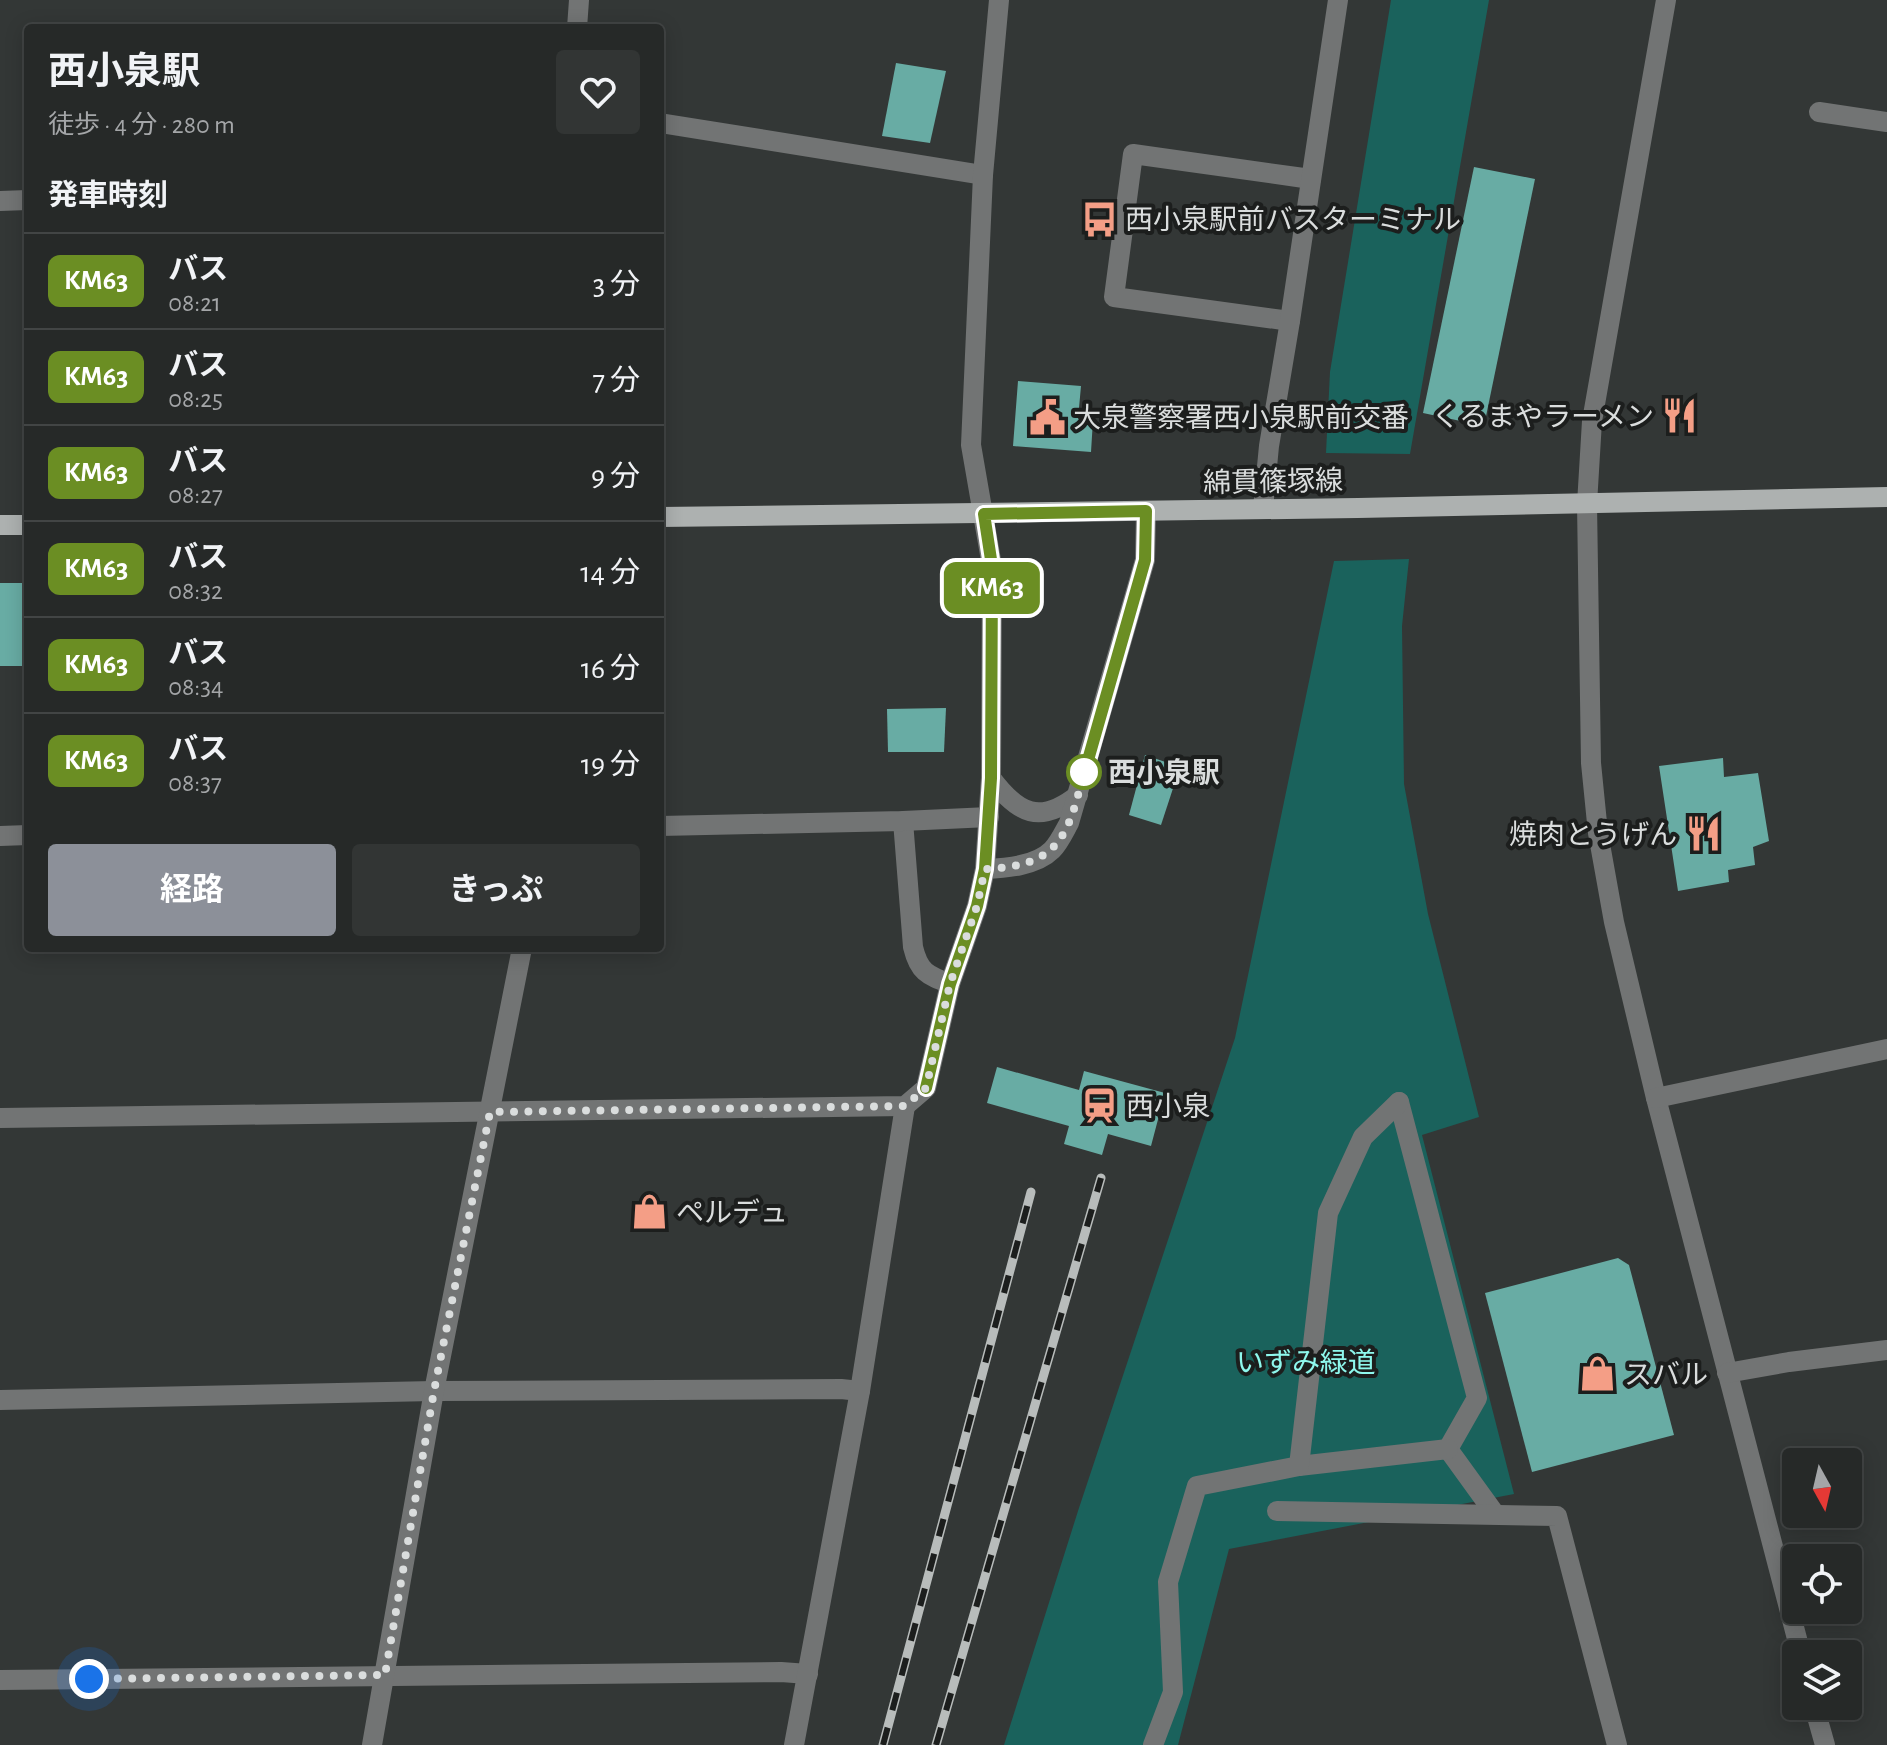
<!DOCTYPE html>
<html lang="ja">
<meta charset="utf-8">
<style>
:root{--surface:#262928;--page:#323534;--text:#f1f3f6;--muted:#a4a6a8;--line:#424545;--accent:#8c9099}
body{margin:0;font-family:"Alegreya Sans","Noto Sans JP",sans-serif;background:var(--page);color:var(--text);height:100vh;display:flex;flex-direction:column;font-size:30px;white-space:nowrap}
*{box-sizing:border-box;margin:0}
p{font-size:26px;color:var(--muted)}
.icon{flex:none;width:44px;height:44px;fill:none;stroke:currentColor;stroke-width:2;stroke-linecap:round;stroke-linejoin:round}
.map{position:relative;flex:1;overflow:hidden}
.details{position:absolute;left:24px;top:24px;width:640px;height:928px;display:flex;flex-direction:column;background:var(--surface);border-radius:8px;box-shadow:0 4px 20px #0003,0 0 0 2px var(--line)}
.details>*{flex:none}
.badge{padding:0 16px;border-radius:12px;font-size:28px;line-height:52px}
.needle{width:52px;rotate:172deg}
.buttons{position:absolute;left:1782px;top:1448px;display:grid;gap:16px}
.buttons a{display:grid;place-items:center;width:80px;height:80px;border-radius:8px;background:var(--surface);box-shadow:0 4px 20px #0003,0 0 0 2px var(--line);font-size:40px}
.you{position:absolute;width:40px;height:40px;margin:-20px;border:6px solid #fff;border-radius:50%;background:#1a73e8;box-shadow:0 0 0 12px #1a73e833}
.map>.badge{position:absolute;translate:-50% -50%;box-shadow:0 0 0 4px #fff}
h2{padding:0 24px;font-size:30px;line-height:72px}
.round{display:grid;place-items:center;flex:none;width:84px;height:84px;border-radius:8px;background:var(--page)}
.head{display:flex;align-items:center;justify-content:space-between;height:136px;padding:0 24px}
h1{font-size:38px;font-weight:700;line-height:60px}
.action{display:flex;gap:16px;margin-top:auto;padding:16px 24px}
.action a{flex:1;height:92px;border-radius:8px;background:var(--accent);color:#fff;font-size:32px;font-weight:700;line-height:92px;text-align:center}
.action a+a{background:var(--page);color:var(--text)}
ul{padding:0;list-style:none}
li{display:flex;align-items:center;gap:24px;height:96px;padding:0 24px;border-top:2px solid var(--line)}
li div{flex:1}
li b{display:block;font-size:30px}
li em{font-style:normal}
li .badge{min-width:88px;font-weight:700;text-align:center}
.map>svg:first-child{display:block}
.green{fill:#1a625c}
.building{fill:#68aca4}
.lines{fill:none;stroke-linecap:round;stroke-linejoin:round}
.minor{stroke:#727474;stroke-width:20}
.major{stroke:#adb1b0;stroke-width:20}
.rail-casing{stroke:#b8bcbb;stroke-width:9}
.rail{stroke:#1c1e1d;stroke-width:6;stroke-dasharray:18;stroke-linecap:butt}
.line-casing{stroke:#fff;stroke-width:18}
.line{stroke:#6b8e23;stroke-width:12}
.walk{stroke:#dadddd;stroke-width:8;stroke-dasharray:0 14.4}
.stop-dot{fill:#fff;stroke:#6b8e23;stroke-width:4}
.labels{text-anchor:middle;stroke-width:8;stroke-linejoin:round;paint-order:stroke}
.poi-label{font-size:28px;fill:#dadddd;stroke:#1c1e1d;text-anchor:start}
.street-label{font-size:28px;fill:#dadddd;stroke:#1c1e1d}
.stop-label{font-size:28px;font-weight:bold;fill:#dadddd;stroke:#1c1e1d;text-anchor:start}
.park-label{font-size:28px;fill:#8ef8ed;stroke:#1c1e1d}
</style>
<div class="map">
<svg width="1887" height="1745" viewBox="0 0 1887 1745">
<rect width="100%" height="100%" fill="#333736"/>
<g class="green">
<polygon points="1391,0 1489,0 1410,454 1326,453 1330,372"/>
<polygon points="1409,559 1402,626 1404,784 1428,914 1479,1117 1422,1135 1514,1494 1229,1549 1178,1745 1004,1745 1078,1511 1235,1038 1334,561"/>
</g>
<g class="building">
<polygon points="896,63 946,71 930,143 882,136"/>
<polygon points="1474,167 1535,179 1484,426 1423,413"/>
<polygon points="1018,381 1081,386 1078,419 1093,420 1091,452 1013,446"/>
<rect x="0" y="583" width="28" height="83"/>
<polygon points="946,708 944,752 888,752 887,709"/>
<polygon points="1145,755 1180,767 1161,825 1129,815"/>
<polygon points="1723,758 1724,777 1758,773 1769,841 1753,847 1755,865 1728,870 1729,882 1678,891 1659,766"/>
<polygon points="997,1067 1079,1090 1084,1071 1165,1093 1151,1146 1108,1134 1102,1155 1064,1144 1069,1126 987,1103"/>
<polygon points="1618,1258 1629,1265 1674,1435 1532,1472 1485,1293"/>
</g>
<g class="lines">
<g class="minor">
<polyline points="1666,0 1592,421 1587,504 1591,763 1598,833 1614,922 1656,1098 1801,1654"/>
<polyline points="577,28 579,0"/>
<polyline points="1819,112 1887,122"/>
<polyline points="660,123 983,175"/>
<polyline points="0,201 28,200"/>
<polyline points="1290,321 1114,297 1133,154 1311,179"/>
<polyline points="1263,508 1269,446 1290,321 1338,0"/>
<path d="M 991,778 C 1018,814 1040,825 1078,795"/>
<path d="M 903,821 L 913,947 C 919,972 927,975 950,984"/>
<polyline points="660,826 903,821 989,817"/>
<polyline points="0,836 28,835"/>
<path d="M 985,869 C 1006,868 1036,866 1052,850 C 1059,843 1064,832 1069,823 L 1145,560 L 1146,511"/>
<polyline points="1656,1098 1887,1049"/>
<polyline points="1399,1102 1477,1398 1448,1449 1495,1514"/>
<polyline points="0,1118 905,1106 926,1088 950,984 977,906 985,869 991,778 992,566 971,445 983,175 999,0"/>
<polyline points="1727,1373 1789,1362 1887,1350"/>
<polyline points="0,1400 434,1391 841,1389 860,1391"/>
<polyline points="1299,1466 1448,1449"/>
<polyline points="1277,1511 1557,1516 1617,1745"/>
<polyline points="0,1680 781,1672 808,1674"/>
<polyline points="1814,1706 1825,1745"/>
<polyline points="372,1745 434,1391 522,948"/>
<polyline points="794,1745 860,1391 905,1106"/>
<polyline points="1153,1745 1173,1692 1168,1582 1197,1486 1299,1466 1328,1213 1363,1137 1399,1102"/>
</g>
<g class="major">
<polyline points="660,517 1358,508 1887,497"/>
<polyline points="0,525 28,525"/>
</g>
<defs>
<g id="rail">
<polyline points="883,1745 1031,1192"/>
<polyline points="936,1745 1101,1178"/>
</g>
</defs>
<use href="#rail" class="rail-casing"/>
<use href="#rail" class="rail"/>
</g>
<g class="lines">
<defs>
<polyline id="line" points="926,1088 950,984 977,906 985,869 991,778 992,566 984,514 1146,511 1145,560 1084,774"/>
</defs>
<use href="#line" class="line-casing"/>
<use href="#line" class="line"/>
<path class="walk" d="M 89,1679 L 385,1675 L 434,1391 L 490,1112 L 905,1106 L 926,1088 L 950,984 L 977,906 L 985,869 C 1059,866 1068,837 1084,772"/>
</g>
<defs>
<symbol id="bus-bare" viewBox="-9 -9 18 18"><path d="M-5-6H5V4H4V6H2V4H-2V6H-4V4H-5ZM-3.5-4V0h7V-4ZM-3.5 1.2v1.5H-2V1.2ZM2 1.2v1.5H3.5V1.2Z" fill="#f49e86" stroke="#1c1e1d" stroke-width="2.5" paint-order="stroke"/></symbol>
<symbol id="restaurant-bare" viewBox="-9 -9 18 18"><path d="M-5-6h1v4h1v-4h1v4h1v-4h1v5L-1.5 .5V6h-2V.5L-5-1ZM5-6V6H3V1.5H1.5Q1.5-4 5-6Z" fill="#f49e86" stroke="#1c1e1d" stroke-width="2.5" paint-order="stroke"/></symbol>
<symbol id="civic-bare" viewBox="-9 -9 18 18"><path d="M-.6-6.5H3V-4.5H.6V-3L4-1V1h2V6H-6V1h2V-1L-.6-3ZM-1.2 2.5V6h2.4V2.5Z" fill="#f49e86" stroke="#1c1e1d" stroke-width="2.5" paint-order="stroke"/></symbol>
<symbol id="station-bare" viewBox="-9 -9 18 18"><path d="M-3-6H3Q5-6 5-4V2Q5 4 3 4L4.5 6H3L1.5 4h-3L-3 6H-4.5L-3 4Q-5 4-5 2V-4Q-5-6-3-6ZM-3.5-4v3h7v-3ZM-3.5 1v1.5H-2V1ZM2 1v1.5H3.5V1Z" fill="#f49e86" stroke="#1c1e1d" stroke-width="2.5" paint-order="stroke"/></symbol>
<symbol id="shop-bare" viewBox="-9 -9 18 18"><path d="M-5-2.5h2.3a2.7 3.5 0 0 1 5.4 0H5L5.5 6h-11ZM-1.5-2.5h3a1.5 2.3 0 0 0-3 0Z" fill="#f49e86" stroke="#1c1e1d" stroke-width="2.5" paint-order="stroke"/></symbol>
</defs>
<g fill-rule="evenodd">
<use href="#bus-bare" x="1074" y="194" width="51" height="51"/>
<use href="#restaurant-bare" x="1654" y="390" width="51" height="51"/>
<use href="#civic-bare" x="1022" y="392" width="51" height="51"/>
<use href="#restaurant-bare" x="1678" y="808" width="51" height="51"/>
<use href="#station-bare" x="1074" y="1080" width="51" height="51"/>
<use href="#shop-bare" x="624" y="1186" width="51" height="51"/>
<use href="#shop-bare" x="1572" y="1348" width="51" height="51"/>
</g>
<circle class="stop-dot" cx="1084" cy="772" r="16"/>
<g class="labels">
<g class="poi-label">
<text x="1125" y="229">西小泉駅前バスターミナル</text>
<text x="1654" y="426" text-anchor="end">くるまやラーメン</text>
<text x="1073" y="427">大泉警察署西小泉駅前交番</text>
<text x="1677" y="844" text-anchor="end">焼肉とうげん</text>
<text x="1126" y="1116">西小泉</text>
<text x="676" y="1222">ペルデュ</text>
<text x="1624" y="1384">スバル</text>
</g>
<g class="street-label">
<text transform="translate(1273 481) rotate(-1)" y="10">綿貫篠塚線</text>
</g>
<g class="stop-label">
<text x="1108" y="782">西小泉駅</text>
</g>
<g class="park-label">
<text x="1306" y="1372">いずみ緑道</text>
</g>
</g>
</svg>
<div class="buttons">
<a><svg class="needle" viewBox="-14 -14 28 28"><path d="M0-13l5 13h-10z" fill="#e53935"/><path d="M0 13l5-13h-10z" fill="#a4a6a8"/></svg></a>
<a><svg class="icon" aria-label="locate" viewBox="0 0 24 24"><circle cx="12" cy="12" r="6"/><path d="M12 2v4M12 18v4M2 12h4M18 12h4"/></svg></a>
<a><svg class="icon" aria-label="layers" viewBox="0 0 24 24"><path d="M12 4l9 5-9 5-9-5zM3 14l9 5 9-5"/></svg></a>
</div>
<div class="you" style="left:89px;top:1679px"></div>
<b class="badge" style="left:992px;top:588px;background:#6b8e23;color:#fff">KM63</b>
<section class="details">
<div class="head"><div><h1>西小泉駅</h1><p>徒歩 · 4 分 · 280 m</p></div><a class="round"><svg class="icon" aria-label="heart" viewBox="0 0 24 24"><path d="M12 20l-8-8c-3-5 5-10 8-4 3-6 11-1 8 4z"/></svg></a></div>
<h2>発車時刻</h2>
<ul>
<li><span class="badge" style="background:#6b8e23;color:#fff">KM63</span><div><b>バス</b><p>08:21</p></div><em>3 分</em></li>
<li><span class="badge" style="background:#6b8e23;color:#fff">KM63</span><div><b>バス</b><p>08:25</p></div><em>7 分</em></li>
<li><span class="badge" style="background:#6b8e23;color:#fff">KM63</span><div><b>バス</b><p>08:27</p></div><em>9 分</em></li>
<li><span class="badge" style="background:#6b8e23;color:#fff">KM63</span><div><b>バス</b><p>08:32</p></div><em>14 分</em></li>
<li><span class="badge" style="background:#6b8e23;color:#fff">KM63</span><div><b>バス</b><p>08:34</p></div><em>16 分</em></li>
<li><span class="badge" style="background:#6b8e23;color:#fff">KM63</span><div><b>バス</b><p>08:37</p></div><em>19 分</em></li>
</ul>
<div class="action"><a>経路</a><a>きっぷ</a></div>
</section>
</div>
